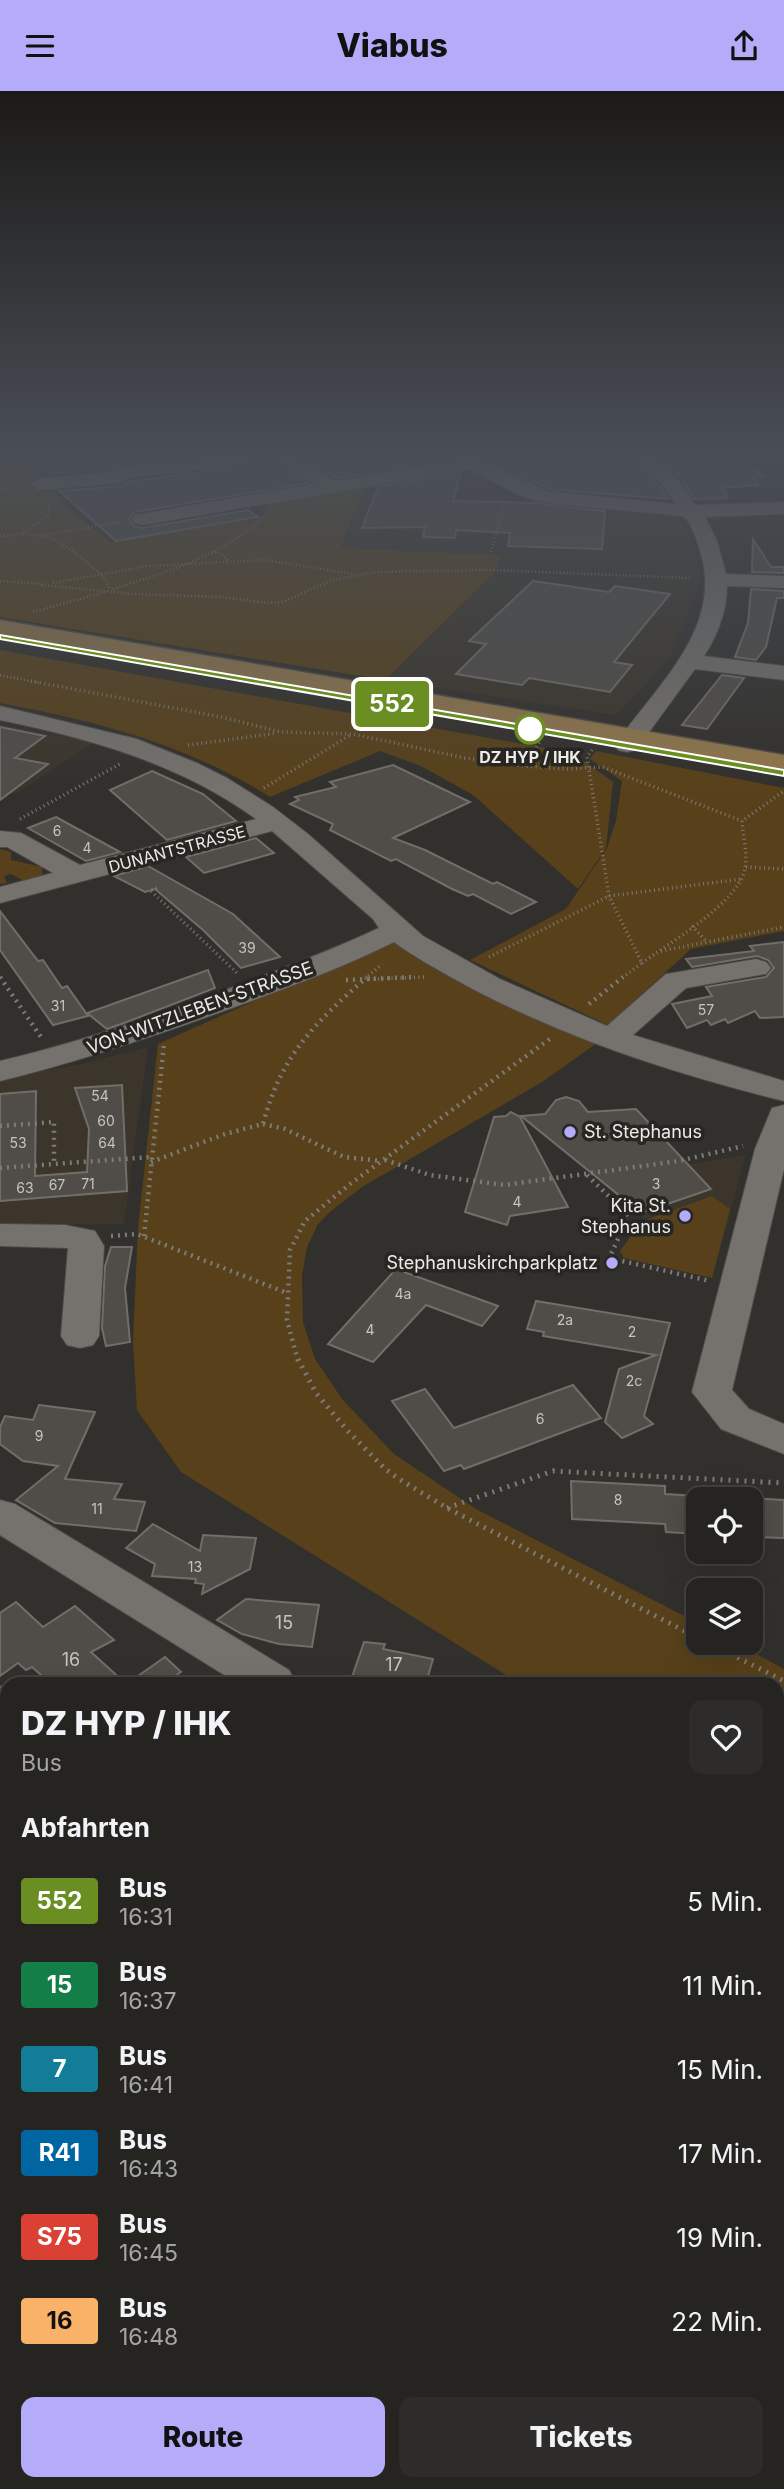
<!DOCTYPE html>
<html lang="de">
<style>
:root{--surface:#262421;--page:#2e2c2a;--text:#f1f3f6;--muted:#a4a4a5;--line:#42413f;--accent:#b4acf9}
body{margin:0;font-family:Inter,sans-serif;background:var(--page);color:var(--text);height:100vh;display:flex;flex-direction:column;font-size:26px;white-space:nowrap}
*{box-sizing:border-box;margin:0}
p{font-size:23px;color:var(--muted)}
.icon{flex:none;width:38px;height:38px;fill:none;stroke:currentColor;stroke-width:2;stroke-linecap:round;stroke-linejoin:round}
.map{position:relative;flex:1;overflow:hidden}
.drawer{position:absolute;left:0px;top:1586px;width:784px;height:814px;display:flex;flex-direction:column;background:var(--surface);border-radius:21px 21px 0 0;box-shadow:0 7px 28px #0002,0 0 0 2px var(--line)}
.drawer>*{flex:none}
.badge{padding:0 14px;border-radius:5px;font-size:24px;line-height:46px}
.fabs{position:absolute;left:686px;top:1396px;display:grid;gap:14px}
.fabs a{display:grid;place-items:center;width:77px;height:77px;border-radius:14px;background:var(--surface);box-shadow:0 7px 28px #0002,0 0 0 2px var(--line);font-size:35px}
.map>.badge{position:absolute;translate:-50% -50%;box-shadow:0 0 0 4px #fff}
h2{padding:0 21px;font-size:26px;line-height:63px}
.round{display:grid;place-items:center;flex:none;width:74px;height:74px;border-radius:14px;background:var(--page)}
.headline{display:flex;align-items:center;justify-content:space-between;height:119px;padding:0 21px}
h1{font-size:33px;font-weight:800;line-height:52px}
.action{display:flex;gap:14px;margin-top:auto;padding:14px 21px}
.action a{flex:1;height:80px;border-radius:14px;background:var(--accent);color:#111;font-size:28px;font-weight:800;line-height:80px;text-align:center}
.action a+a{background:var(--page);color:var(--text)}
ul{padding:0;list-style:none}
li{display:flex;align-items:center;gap:21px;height:84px;padding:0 21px}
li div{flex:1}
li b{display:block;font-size:26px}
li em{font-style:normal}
li .badge{min-width:77px;font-weight:700;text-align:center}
header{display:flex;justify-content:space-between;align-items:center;height:91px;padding:0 21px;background:var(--accent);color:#111;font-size:32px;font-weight:800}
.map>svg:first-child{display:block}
.built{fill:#3b352b}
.green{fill:#58411a}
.building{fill:#504d48;stroke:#716e6a;stroke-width:2}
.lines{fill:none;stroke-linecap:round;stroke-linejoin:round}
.minor-casing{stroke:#4d4b47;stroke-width:2}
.major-casing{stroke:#4d4b47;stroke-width:3}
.path-far4{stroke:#7d7b77;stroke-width:2.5;stroke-dasharray:1 2.5;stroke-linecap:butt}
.path-far3{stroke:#7d7b77;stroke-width:3.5;stroke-dasharray:1 3.5;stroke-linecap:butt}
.path-far2{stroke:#7d7b77;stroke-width:4.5;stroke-dasharray:2 5;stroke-linecap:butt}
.path-far1{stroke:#7d7b77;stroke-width:5;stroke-dasharray:2 6;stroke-linecap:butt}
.path{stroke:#7d7b77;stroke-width:7;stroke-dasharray:2.5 8;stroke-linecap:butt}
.minor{fill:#75726d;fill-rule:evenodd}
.major{fill:#91774c;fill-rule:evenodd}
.line{fill:#6b8e23;stroke:#fff;stroke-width:2}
.stop-dot{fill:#fff;stroke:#6b8e23;stroke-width:3.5}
.poi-dot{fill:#b4acf9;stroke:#282622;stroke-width:2.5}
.labels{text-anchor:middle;stroke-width:7;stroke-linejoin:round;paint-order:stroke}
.number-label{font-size:14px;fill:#c6c4c0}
.far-stop-label{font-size:16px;font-weight:bold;fill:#edebe8;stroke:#282622}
.far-street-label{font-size:16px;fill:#edebe8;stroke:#282622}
.street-label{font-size:18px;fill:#edebe8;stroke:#282622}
.poi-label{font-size:18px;fill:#edebe8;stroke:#282622;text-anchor:end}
.near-number-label{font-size:18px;fill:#c6c4c0}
</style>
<header><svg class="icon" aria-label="menu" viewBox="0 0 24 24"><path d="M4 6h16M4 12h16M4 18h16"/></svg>Viabus<svg class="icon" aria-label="share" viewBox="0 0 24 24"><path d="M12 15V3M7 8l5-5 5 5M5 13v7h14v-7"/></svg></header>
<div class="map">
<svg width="784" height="2398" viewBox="0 0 784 2398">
<rect width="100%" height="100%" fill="#32302c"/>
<g class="built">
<polygon points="463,376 506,396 516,411 674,424 693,448 702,488 669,569 616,624 385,589 495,481 340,457 367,393"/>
<polygon points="0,633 94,651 16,703 0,700"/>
<polygon points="148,956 124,1133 0,1134 0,986 78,974"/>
<polygon points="746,1064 712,1187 624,1167 620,1160 645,1128 599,1088"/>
</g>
<g class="green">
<polygon points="0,362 27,362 68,417 110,451 263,426 270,410 367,393 340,457 501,464 495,481 385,589 0,526"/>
<path d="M 0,559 L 573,662 L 613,691 L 606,757 L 578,798 L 473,704 L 421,675 L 380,660 L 270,706 C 186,653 96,630 0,612 Z"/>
<polygon points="596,660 784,697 784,840 691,858 608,934 470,869 566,818 607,757 616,730 622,690 590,668"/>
<polygon points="0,758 11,761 11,769 42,776 42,784 24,790 11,783 4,785 7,792 0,793"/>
<polygon points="395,847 600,950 542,991 362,1096 331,1120 318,1133 307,1156 302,1185 303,1231 315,1268 342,1308 394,1363 476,1418 698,1532 698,1552 736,1552 784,1578 784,1759 777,1754 777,1592 519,1592 181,1381 137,1319 133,1251 138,1137 158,953"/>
<polygon points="712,1105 730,1118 712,1187 624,1167 620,1160 641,1131"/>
</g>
<g class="building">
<polygon points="82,362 223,362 111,378 51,383 43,365"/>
<polygon points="303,362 442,362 448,368 337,387 298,363"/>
<polygon points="577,362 622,362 657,392 669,408 549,398 491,370"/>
<polygon points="651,362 666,362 672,367 731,362 764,385 753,386 759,394 722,397 728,407 694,408 681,387"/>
<polygon points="276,372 308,392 135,421 129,428 134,435 142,437 248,419 258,426 116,450 59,400 122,395 131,390"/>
<polygon points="461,382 453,410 537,412 605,420 602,458 508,455 510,442 456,439 455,447 426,446 423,445 425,436 362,437 378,396"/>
<polygon points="753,448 771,476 784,476 784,482 752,481"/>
<polygon points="533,490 609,501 615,495 670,503 614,571 632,574 610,601 529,587 522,594 456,583 486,553 469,550"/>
<polygon points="751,498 784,500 784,507 777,507 766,556 756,569 735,566 748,532"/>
<polygon points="722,584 744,587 707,638 682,634"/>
<polygon points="0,636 45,645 15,667 48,673 0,709"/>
<polygon points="393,674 470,711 393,747 425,759 493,793 497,791 536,811 511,823 473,803 468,805 452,798 396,768 391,770 330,739 333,733 290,713 299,709 295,706 336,696 330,691"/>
<polygon points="152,680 203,703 236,730 167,749 110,699"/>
<polygon points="56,726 120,761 86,770 28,737"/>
<polygon points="256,747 274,762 204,782 186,766"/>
<polygon points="148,775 233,823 280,866 241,877 203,839 155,798 145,801 114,785"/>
<polygon points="0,820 38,870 43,869 62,897 67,895 88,925 53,934 0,859"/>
<polygon points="784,851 784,926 760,927 755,920 728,932 725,928 711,934 707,929 687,937 672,913 712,905 706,896 766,886 774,877 768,869 757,865 692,876 686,868 754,860 750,855"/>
<polygon points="208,879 215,897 124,932 107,938 87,922"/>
<polygon points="122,994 127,1100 0,1110 0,1003 36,1000 35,1085 87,1081 89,1038 75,997"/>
<polygon points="566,1006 579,1010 588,1021 636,1018 711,1098 641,1122 521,1025 545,1023 556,1009"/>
<polygon points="511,1021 520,1026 568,1116 510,1125 507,1134 465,1121 494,1026 506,1025"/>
<polygon points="111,1156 132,1156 125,1197 130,1251 106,1255 102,1237 105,1175"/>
<polygon points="396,1178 440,1194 498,1215 482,1235 426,1214 373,1271 328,1253"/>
<polygon points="536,1210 670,1232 644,1325 653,1333 622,1347 605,1331 619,1278 656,1264 543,1245 544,1241 527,1238"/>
<polygon points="573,1294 601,1327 464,1378 461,1374 444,1380 392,1310 425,1298 454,1337"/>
<polygon points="39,1314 95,1321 65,1388 122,1393 114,1408 145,1411 136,1440 55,1432 16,1409 58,1375 23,1370 0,1353 0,1336 5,1325 33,1329"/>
<polygon points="571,1390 665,1395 665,1403 698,1405 698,1443 666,1441 665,1433 572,1428"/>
<polygon points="751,1407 784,1409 784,1447 751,1446"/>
<polygon points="153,1433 200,1460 203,1444 256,1447 250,1478 202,1503 204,1493 195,1492 196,1488 152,1485 155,1473 126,1457"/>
<polygon points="246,1508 319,1514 312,1556 279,1553 242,1543 217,1529"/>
<polygon points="16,1511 43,1536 75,1515 114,1549 91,1561 125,1592 50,1592 32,1576 26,1579 18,1572 0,1585 0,1522"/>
<polygon points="364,1551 385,1553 383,1558 433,1568 426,1592 350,1592"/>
<polygon points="165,1566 181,1581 165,1592 128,1592"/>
</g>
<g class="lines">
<defs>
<g id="minor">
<path d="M 244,362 L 291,362 L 336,390 L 455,369 L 445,362 L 468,362 L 546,400 L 676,413 L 659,390 L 625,362 L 646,362 L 657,370 L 679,389 L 695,414 L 784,411 L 784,423 L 705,426 L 717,450 L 726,483 L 784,485 L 784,497 L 727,495 C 727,520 717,545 704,565 L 784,575 L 784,589 L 695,578 L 636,659 L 627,661 L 618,659 L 615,654 C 654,597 723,539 701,463 C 697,450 693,434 683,425 L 546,412 L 523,406 L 470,378 L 142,434 L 135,432 L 132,428 L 135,424 L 315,393 L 277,369 L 130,387 L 122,392 L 39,399 L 30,393 L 39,387 L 112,381 L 120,378 Z"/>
<path d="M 0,615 L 137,648 L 197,672 L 227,687 L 273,716 L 308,743 L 423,845 L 500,888 L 607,935 L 666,883 L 756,868 L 766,871 L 771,877 L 766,883 L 686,897 L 633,944 L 784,990 L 784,1010 C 672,982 560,946 458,890 C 437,878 414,866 394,851 C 344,876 292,895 240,914 C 161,943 82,970 0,990 L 0,970 C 73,953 144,929 215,903 C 270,882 326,862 379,837 L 373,828 L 272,740 L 0,812 L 0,796 L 53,782 L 7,756 L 0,756 L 0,740 L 21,742 L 80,774 L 256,728 C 180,673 92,648 0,629 Z"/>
<polygon points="784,1014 784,1078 732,1299 749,1318 784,1333 784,1363 721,1338 692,1301 755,1058 772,1017"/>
<polygon points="0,1133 65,1134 95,1140 104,1155 99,1245 93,1254 80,1257 67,1254 61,1245 68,1157 0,1155"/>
<polygon points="0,1409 15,1413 289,1579 296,1592 237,1592 0,1444"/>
<polygon points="0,1595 7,1598 7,1637 0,1634"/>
<polygon points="7,1644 7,1688 0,1691 0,1647"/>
<polygon points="7,1897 7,1953 0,1956 0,1900"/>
<polygon points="777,1939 784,1941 784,1993 777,1991"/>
<polygon points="0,2038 7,2041 7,2100 0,2097"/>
<polygon points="522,2392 595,2392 597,2398 525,2398"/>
</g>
<polygon id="major" points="0,529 784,664 784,680 0,543"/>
</defs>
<use href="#minor" class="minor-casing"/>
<use href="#major" class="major-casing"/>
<g class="path-far4">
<polyline points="0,364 24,369 31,378"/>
<polyline points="0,399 20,396"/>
<path d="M 48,411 L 49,424 L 21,443 C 52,445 62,450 85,470 C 98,482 102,481 110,498"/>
<polyline points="43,444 121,431"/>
<polyline points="0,445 21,443"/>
<polyline points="212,461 222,463 228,470"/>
<polyline points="491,461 505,411"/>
<polyline points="0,490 44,493"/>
<polyline points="53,492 148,475 265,469 353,483"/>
<polyline points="41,494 134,503 223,506 267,512 282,511 333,489 376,481 489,479 692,487"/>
<path d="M 113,498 C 167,481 223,465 265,425"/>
<polyline points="33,521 105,501"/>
<polyline points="0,584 39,592"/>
</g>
<g class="path-far3">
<polyline points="31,590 221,626 281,641 353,643 465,667 524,675 569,678 603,676 742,730"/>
<polyline points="188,654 277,642"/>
<polyline points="592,659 587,666 609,805 642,872 621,888"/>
<polyline points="524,675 540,650"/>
<polyline points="264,697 352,643"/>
<polyline points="20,728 120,673"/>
<polyline points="746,776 784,778"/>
<polyline points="157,797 150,799 238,883"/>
<polyline points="692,835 707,851"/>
<polyline points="661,860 784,836"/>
<polyline points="489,866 609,805 742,788"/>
<path d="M 642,872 C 669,852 738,812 745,778 C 748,763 743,746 742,730 L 784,700"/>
<polyline points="365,888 382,873"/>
<polyline points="369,888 425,886"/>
</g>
<g class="path-far2">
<polyline points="0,886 41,946"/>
<polyline points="346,889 415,886"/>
<polyline points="589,913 623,886"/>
<polyline points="263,1033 285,1038 344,1066 382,1070"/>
<polyline points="0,1035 54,1031 54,1073 151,1066"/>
<polyline points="385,1069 430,1084 504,1094 679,1070 743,1055"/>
<path d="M 151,1071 L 225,1043 L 263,1033 C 281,964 315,932 367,886"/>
<polyline points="0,1077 54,1073"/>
<polyline points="587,1084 629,1125 609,1167 710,1190"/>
<polyline points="111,1145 137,1143 287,1202"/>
<polyline points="144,1145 164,953"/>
<polyline points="298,1270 287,1229 290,1159 305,1130 350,1093 551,947"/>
</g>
<g class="path-far1">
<polyline points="298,1268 316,1302 346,1338 384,1377 399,1388 447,1417 698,1547"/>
<polyline points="447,1417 553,1380 784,1392"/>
<polyline points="709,1552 784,1590"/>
</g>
<g class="path">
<polyline points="777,1793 784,1770"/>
<polyline points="0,2381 7,2387"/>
<polyline points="15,2392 22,2398"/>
</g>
<use href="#minor" class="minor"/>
<use href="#major" class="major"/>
</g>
<linearGradient id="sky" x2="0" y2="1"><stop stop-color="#1c1a18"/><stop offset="0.52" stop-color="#494e56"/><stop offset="1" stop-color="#494e56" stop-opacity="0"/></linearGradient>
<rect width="784" height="698" fill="url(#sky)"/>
<polygon class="line" points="0,544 784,679 784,685 0,548"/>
<circle class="stop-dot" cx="530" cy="638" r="14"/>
<g class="poi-dot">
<circle cx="570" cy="1041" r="7"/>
<circle cx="685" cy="1125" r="7"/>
<circle cx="612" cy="1172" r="7"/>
</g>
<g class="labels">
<g class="number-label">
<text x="57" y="745">6</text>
<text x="87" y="762">4</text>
<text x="247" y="862">39</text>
<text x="58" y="920">31</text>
<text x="706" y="924">57</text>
<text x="100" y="1010">54</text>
<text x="106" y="1035">60</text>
<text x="18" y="1057">53</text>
<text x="107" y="1057">64</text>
<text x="88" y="1098">71</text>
<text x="656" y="1098">3</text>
<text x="57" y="1099">67</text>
<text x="25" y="1102">63</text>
<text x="517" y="1116">4</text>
<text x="403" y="1208">4a</text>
<text x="565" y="1234">2a</text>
<text x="370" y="1244">4</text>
<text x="632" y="1246">2</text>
<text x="634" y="1295">2c</text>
<text x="540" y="1333">6</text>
<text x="39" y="1350">9</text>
<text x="618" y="1414">8</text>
<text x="97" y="1423">11</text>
<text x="195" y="1481">13</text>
</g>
<g class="far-stop-label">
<text x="530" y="672">DZ HYP / IHK</text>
</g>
<g class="far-street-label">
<text transform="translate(177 758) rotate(-15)" y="6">DUNANTSTRASSE</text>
</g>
<g class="street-label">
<text transform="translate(200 917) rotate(-20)" y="6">VON-WITZLEBEN-STRASSE</text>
</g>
<g class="poi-label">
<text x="584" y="1047" text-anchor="start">St. Stephanus</text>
<text x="671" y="1121">Kita St.<tspan x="671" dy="21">Stephanus</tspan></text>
<text x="598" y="1178">Stephanuskirchparkplatz</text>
</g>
<g class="near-number-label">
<text x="284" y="1538">15</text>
<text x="71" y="1575">16</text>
<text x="394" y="1580">17</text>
</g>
</g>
</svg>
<div class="fabs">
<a><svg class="icon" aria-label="locate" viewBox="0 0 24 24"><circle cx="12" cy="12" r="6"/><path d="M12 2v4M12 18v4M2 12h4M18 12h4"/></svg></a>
<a><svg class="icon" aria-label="layers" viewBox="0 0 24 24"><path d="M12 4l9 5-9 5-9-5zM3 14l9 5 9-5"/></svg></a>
</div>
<b class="badge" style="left:392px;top:613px;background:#6b8e23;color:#fff">552</b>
<section class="drawer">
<div class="headline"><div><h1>DZ HYP / IHK</h1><p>Bus</p></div><a class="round"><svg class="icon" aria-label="heart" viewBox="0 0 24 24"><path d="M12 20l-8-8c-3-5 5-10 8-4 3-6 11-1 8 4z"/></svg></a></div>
<h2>Abfahrten</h2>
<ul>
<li><span class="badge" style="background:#6b8e23;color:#fff">552</span><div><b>Bus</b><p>16:31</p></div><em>5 Min.</em></li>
<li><span class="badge" style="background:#137e48;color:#fff">15</span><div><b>Bus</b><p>16:37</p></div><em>11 Min.</em></li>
<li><span class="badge" style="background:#137c97;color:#fff">7</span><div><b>Bus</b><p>16:41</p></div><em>15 Min.</em></li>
<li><span class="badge" style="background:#0065a1;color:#fff">R41</span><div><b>Bus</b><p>16:43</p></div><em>17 Min.</em></li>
<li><span class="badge" style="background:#da4033;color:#fff">S75</span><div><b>Bus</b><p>16:45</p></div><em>19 Min.</em></li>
<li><span class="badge" style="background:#f9b267;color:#111">16</span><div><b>Bus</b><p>16:48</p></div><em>22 Min.</em></li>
</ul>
<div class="action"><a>Route</a><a>Tickets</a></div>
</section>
</div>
